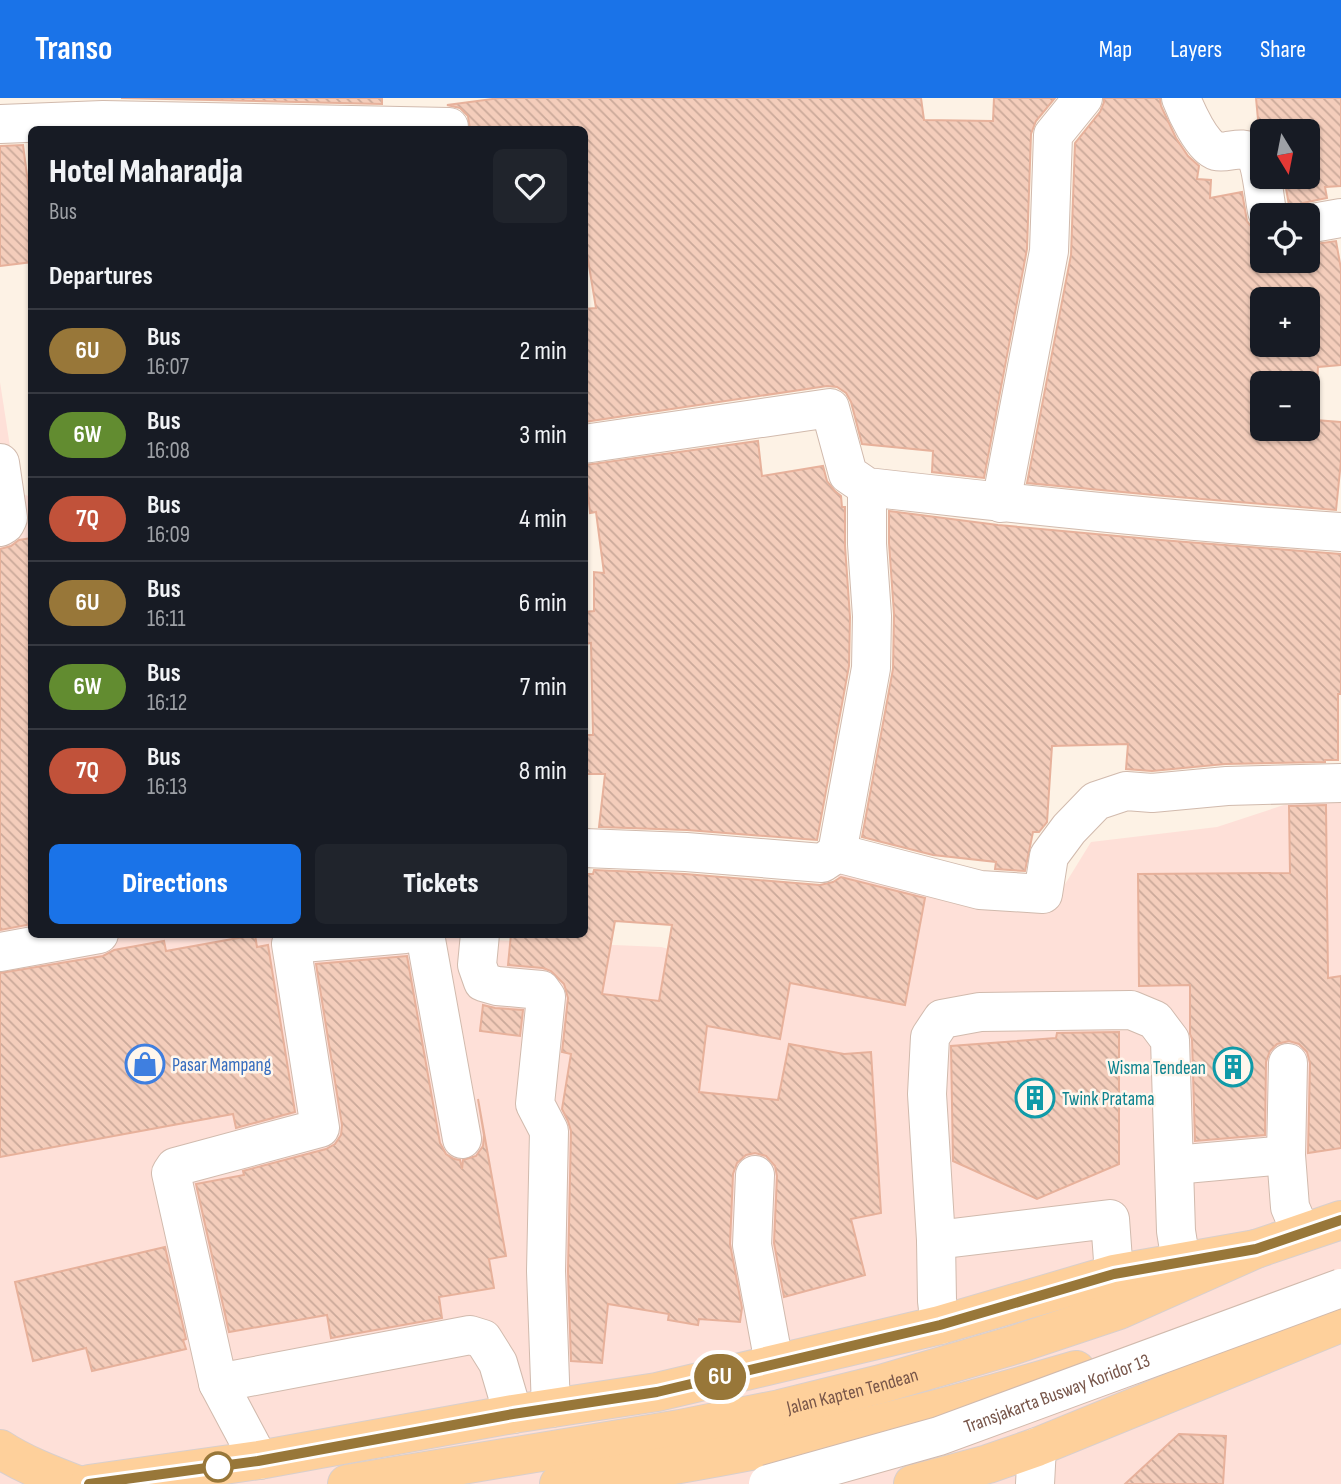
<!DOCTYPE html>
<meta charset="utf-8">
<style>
:root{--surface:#171b24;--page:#20242c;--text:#f1f3f6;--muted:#9ea1a6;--line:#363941;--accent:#1a73e8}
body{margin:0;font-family:"Sofia Sans Condensed",sans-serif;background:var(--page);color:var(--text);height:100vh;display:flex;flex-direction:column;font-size:26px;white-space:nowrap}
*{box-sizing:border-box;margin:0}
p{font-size:23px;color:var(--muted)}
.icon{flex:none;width:38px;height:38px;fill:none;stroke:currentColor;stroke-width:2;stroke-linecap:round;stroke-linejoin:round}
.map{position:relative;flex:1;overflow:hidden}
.drawer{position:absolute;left:28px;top:28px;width:560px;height:812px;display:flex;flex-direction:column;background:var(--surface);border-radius:10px;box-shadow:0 2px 5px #0004}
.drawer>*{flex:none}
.badge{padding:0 14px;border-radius:23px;font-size:24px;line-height:46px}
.needle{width:46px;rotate:170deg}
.controls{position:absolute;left:1250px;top:21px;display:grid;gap:14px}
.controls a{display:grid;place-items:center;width:70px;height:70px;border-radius:10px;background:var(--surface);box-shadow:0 2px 5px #0004;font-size:35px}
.map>.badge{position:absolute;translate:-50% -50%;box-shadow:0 0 0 4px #fff}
h2{padding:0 21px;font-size:26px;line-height:63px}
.round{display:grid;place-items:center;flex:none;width:74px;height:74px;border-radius:10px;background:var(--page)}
.summary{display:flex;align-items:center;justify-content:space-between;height:119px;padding:0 21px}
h1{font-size:33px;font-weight:800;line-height:52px}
.primary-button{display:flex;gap:14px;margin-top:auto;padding:14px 21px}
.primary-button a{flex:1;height:80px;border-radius:10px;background:var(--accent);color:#fff;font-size:28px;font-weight:800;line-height:80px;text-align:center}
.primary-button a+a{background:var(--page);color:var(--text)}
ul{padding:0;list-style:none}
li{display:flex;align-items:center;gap:21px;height:84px;padding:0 21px;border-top:2px solid var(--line)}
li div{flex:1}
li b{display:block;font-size:26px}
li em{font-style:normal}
li .badge{min-width:77px;font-weight:700;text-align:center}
header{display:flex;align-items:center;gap:42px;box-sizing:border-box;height:98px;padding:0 35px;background:var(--accent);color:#fff}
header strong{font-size:33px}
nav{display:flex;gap:38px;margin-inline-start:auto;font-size:24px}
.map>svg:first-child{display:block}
.commercial{fill:#fee0d8}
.building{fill:url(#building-back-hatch);stroke:#e7b19b;stroke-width:2;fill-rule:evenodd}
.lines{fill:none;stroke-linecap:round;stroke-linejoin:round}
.minor-casing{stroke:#d1baad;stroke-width:40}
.major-casing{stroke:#d9cfcc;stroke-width:40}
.minor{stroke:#fff;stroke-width:38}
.major{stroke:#fed09b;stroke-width:38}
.minor-bridge-casing{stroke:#d1baad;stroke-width:40;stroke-linecap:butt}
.minor-bridge{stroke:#fff;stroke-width:38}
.line-casing{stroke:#fff;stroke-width:16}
.line{stroke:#987739;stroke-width:10}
.stop-dot{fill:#fff;stroke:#987739;stroke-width:3.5}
.labels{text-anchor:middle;stroke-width:5;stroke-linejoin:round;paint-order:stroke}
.shop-label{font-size:19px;fill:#366cbe;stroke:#fff6ec;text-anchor:start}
.culture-label{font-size:19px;fill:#0d838f;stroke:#fff6ec;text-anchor:end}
.street-label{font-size:19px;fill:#775549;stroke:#fff6ec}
</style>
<header>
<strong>Transo</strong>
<nav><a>Map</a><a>Layers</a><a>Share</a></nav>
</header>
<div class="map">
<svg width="1341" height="1386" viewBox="0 0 1341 1386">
<defs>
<pattern id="building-back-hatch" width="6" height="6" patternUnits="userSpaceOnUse" patternTransform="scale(1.75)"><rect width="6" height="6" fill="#f4cdbb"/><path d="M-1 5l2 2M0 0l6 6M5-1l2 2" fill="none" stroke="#caa99a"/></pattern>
</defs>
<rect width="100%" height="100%" fill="#fdf2e5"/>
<polygon class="commercial" points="0,284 17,394 31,399 32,836 421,836 471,841 661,849 805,884 844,759 1054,804 1091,744 1217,729 1296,703 1341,695 1341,1386 0,1386"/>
<g class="building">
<polygon points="121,0 382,0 382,6"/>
<polygon points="500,0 921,0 924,22 993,23 994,0 1055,0 1036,23 1031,36 1027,151 984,380 932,374 933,353 862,346 851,304 846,295 837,289 827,288 584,324 584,211 596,210 584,138 584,32 470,32 468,18 460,10 447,7"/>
<path d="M 1104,0 L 1160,0 L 1161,8 L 1176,40 L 1188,58 L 1199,68 L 1197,81 L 1211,82 L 1210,100 L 1242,94 L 1247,123 L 1256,135 L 1262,137 L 1262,163 L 1307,163 L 1307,147 L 1336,143 L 1341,171 L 1341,267 L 1318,269 L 1315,322 L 1341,324 L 1341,363 L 1336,412 L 1165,398 L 1027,385 L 1071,157 L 1075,45 L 1100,14 L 1104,4 ZM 1262,201 L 1307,201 L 1307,247 L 1262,247 ZM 1262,285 L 1307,285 L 1307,331 L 1262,331 Z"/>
<polygon points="1256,0 1341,0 1341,88 1325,89 1327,100 1303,105 1294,109 1290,113 1284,79 1307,79 1307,33 1267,33 1266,31 1259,32"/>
<polygon points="23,47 32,115 32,164 0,168 0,48"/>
<polygon points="758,343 762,378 823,368 827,383 835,393 841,398 842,409 845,409 845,448 850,519 849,568 817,742 687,732 599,729 605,676 584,676 584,637 593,637 591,545 584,546 584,514 594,513 594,474 604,475 596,414 590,415 585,367"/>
<polygon points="889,413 998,427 1161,442 1341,456 1341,596 1338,596 1338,662 1325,662 1325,664 1225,666 1152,673 1126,671 1128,646 1052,648 1047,724 1039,734 1033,734 1025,773 995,771 996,764 933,757 862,739 893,571 894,516 889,445"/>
<polygon points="32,440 32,826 0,832 0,451 11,448 19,442"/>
<polygon points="1326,707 1328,880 1341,878 1341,1050 1308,1055 1310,965 1307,954 1299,946 1289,943 1277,946 1270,953 1266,964 1265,1037 1195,1043 1192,941 1190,936 1190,887 1139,888 1138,776 1290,775 1289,708"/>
<path d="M 594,772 L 685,776 L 820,787 L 833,784 L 841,779 L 925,800 L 905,907 L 790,885 L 780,941 L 707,928 L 699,994 L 778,1002 L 789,946 L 844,956 L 871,954 L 881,1115 L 851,1121 L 865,1177 L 784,1199 L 774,1145 L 777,1078 L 775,1068 L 766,1058 L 755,1055 L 746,1057 L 737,1065 L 733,1076 L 730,1146 L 742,1210 L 740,1224 L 699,1221 L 698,1227 L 668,1222 L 669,1216 L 608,1206 L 602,1265 L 571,1263 L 568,1173 L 571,1033 L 568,1023 L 562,1011 L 571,956 L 562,954 L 568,900 L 564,886 L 551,873 L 543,870 L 508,867 L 511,836 L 584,836 L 584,776 L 593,776 ZM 615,823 L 672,827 L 659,903 L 602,896 Z"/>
<polygon points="255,837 257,849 268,847 295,1014 236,1030 233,1016 0,1059 0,875 103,858 114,852 164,843 166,853"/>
<polygon points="407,858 440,1045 446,1056 454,1061 460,1062 462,1071 463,1062 476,1058 483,1048 484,1037 478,1001 506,1158 489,1161 494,1190 439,1199 442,1220 331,1240 327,1217 229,1234 196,1086 244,1077 243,1073 326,1051 335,1046 341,1037 342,1027 316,866"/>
<polygon points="483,907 495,910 523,912 520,938 480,933"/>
<polygon points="1119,934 1119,1066 1037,1101 953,1063 951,948 1056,940 1057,935"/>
<polygon points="165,1149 186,1241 183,1242 186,1251 92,1273 86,1250 33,1263 15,1184"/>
<polygon points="1179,1336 1226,1338 1223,1386 1125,1386"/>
</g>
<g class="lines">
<defs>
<g id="minor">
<path d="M 1181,0 C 1186,13 1202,49 1216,53 C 1228,56 1242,46 1253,56 C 1262,65 1264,99 1267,113 L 1269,117"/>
<polyline points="0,26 103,22 449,29"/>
<polyline points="1307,126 1341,120"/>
<path d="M 584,346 L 830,310 L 848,376 L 867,389 C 1025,407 1183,424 1341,434"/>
<polyline points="0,365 8,420 5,426 0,429"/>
<polyline points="1001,405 1049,153 1053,37 1083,0"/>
<polyline points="584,750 686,754 822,765 837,755 980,792 1043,796 1049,758 1069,731 1096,703 1126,693 1152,695 1227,688 1341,685"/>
<polyline points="837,755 871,570 872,518 867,446 867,389"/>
<polyline points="425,836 462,1041"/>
<polyline points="480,836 477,867 483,884 497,888 541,892 546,899 535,1006 549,1033 546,1173 551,1310"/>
<polyline points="0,854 99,836"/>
<polyline points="1288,965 1286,1057 1290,1109 1301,1135"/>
<polyline points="1174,1067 1286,1057"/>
<polyline points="755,1077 752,1147 774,1265"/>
<polyline points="936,1142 1110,1121 1114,1176"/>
<polyline points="940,1227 937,1203 936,1142 927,996 930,939 942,921 980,914 1131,912 1155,922 1170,942 1176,1133 1181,1164"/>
<polyline points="218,1285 470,1237 483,1241 498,1265 513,1316"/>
<polyline points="259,1362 218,1285 171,1075 175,1069 320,1030 291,846 405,836"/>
<polyline points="1035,1386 1037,1349"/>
</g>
<g id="major">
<path d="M 0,1351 C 23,1366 49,1376 75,1386"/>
<polyline points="89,1386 259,1362 513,1316 657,1294 940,1227 1114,1176 1256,1151"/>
<path id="s1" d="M 347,1386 L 680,1331 L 780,1311 L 881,1286 L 1014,1247 L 1119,1212 L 1256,1151 L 1341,1122"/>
<path d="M 559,1386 C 634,1374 710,1362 785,1346 C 883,1327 980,1300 1076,1272"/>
<polyline points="913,1386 988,1366 1037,1349 1341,1225"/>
</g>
</defs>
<use href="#minor" class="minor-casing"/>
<use href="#major" class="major-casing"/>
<use href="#minor" class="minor"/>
<use href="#major" class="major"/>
<defs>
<g id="minor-bridge">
<path id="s2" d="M 768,1386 L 939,1338 L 1341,1190"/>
</g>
</defs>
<use href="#minor-bridge" class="minor-bridge-casing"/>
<use href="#minor-bridge" class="minor-bridge"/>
</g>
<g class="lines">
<defs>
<polyline id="line" points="89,1386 258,1363 513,1316 657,1294 940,1227 1114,1176 1256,1151 1341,1122"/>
</defs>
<use href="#line" class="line-casing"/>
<use href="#line" class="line"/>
</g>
<defs>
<symbol id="shop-ring" viewBox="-11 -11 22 22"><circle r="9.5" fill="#fff6ec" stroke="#3f7fe0" stroke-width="1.5"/><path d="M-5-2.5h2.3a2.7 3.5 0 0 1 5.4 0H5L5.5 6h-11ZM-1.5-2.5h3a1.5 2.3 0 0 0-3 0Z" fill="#3f7fe0"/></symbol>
<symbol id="building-ring" viewBox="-11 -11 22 22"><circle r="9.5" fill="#fff6ec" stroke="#0f9aa8" stroke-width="1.5"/><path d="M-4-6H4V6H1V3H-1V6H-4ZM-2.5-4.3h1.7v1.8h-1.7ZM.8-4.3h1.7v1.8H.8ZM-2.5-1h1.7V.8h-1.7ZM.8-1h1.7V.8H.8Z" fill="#0f9aa8"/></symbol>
</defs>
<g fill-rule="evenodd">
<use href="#shop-ring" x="123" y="944" width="44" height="44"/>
<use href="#building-ring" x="1211" y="947" width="44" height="44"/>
<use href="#building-ring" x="1013" y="978" width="44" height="44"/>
</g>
<circle class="stop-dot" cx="218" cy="1369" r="14"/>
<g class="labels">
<g class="shop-label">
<text x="172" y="973">Pasar Mampang</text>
</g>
<g class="culture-label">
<text x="1206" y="976">Wisma Tendean</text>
<text x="1062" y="1007" text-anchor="start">Twink Pratama</text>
</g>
<g class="street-label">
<text dy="7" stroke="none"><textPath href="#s1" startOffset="514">Jalan Kapten Tendean</textPath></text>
<text dy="7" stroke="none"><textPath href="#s2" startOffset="303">Transjakarta Busway Koridor 13</textPath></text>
</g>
</g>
</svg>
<div class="controls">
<a><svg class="needle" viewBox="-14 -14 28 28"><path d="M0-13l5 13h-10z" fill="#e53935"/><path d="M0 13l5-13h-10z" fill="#9ea1a6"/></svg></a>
<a><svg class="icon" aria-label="locate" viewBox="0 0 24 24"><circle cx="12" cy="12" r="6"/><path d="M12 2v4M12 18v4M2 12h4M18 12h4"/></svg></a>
<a>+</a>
<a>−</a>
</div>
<b class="badge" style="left:720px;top:1279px;background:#987739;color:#fff">6U</b>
<section class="drawer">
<div class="summary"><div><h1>Hotel Maharadja</h1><p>Bus</p></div><a class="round"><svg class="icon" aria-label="heart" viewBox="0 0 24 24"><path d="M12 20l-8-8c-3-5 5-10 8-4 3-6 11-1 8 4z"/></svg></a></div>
<h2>Departures</h2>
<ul>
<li><span class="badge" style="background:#987739;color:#fff">6U</span><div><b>Bus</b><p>16:07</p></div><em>2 min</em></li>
<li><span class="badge" style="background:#628c30;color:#fff">6W</span><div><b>Bus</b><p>16:08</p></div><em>3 min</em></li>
<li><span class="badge" style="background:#c1523a;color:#fff">7Q</span><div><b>Bus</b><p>16:09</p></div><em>4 min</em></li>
<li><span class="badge" style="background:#987739;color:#fff">6U</span><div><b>Bus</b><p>16:11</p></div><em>6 min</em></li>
<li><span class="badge" style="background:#628c30;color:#fff">6W</span><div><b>Bus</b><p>16:12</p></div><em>7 min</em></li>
<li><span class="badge" style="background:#c1523a;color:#fff">7Q</span><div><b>Bus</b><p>16:13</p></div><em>8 min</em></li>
</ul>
<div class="primary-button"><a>Directions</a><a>Tickets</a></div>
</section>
</div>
